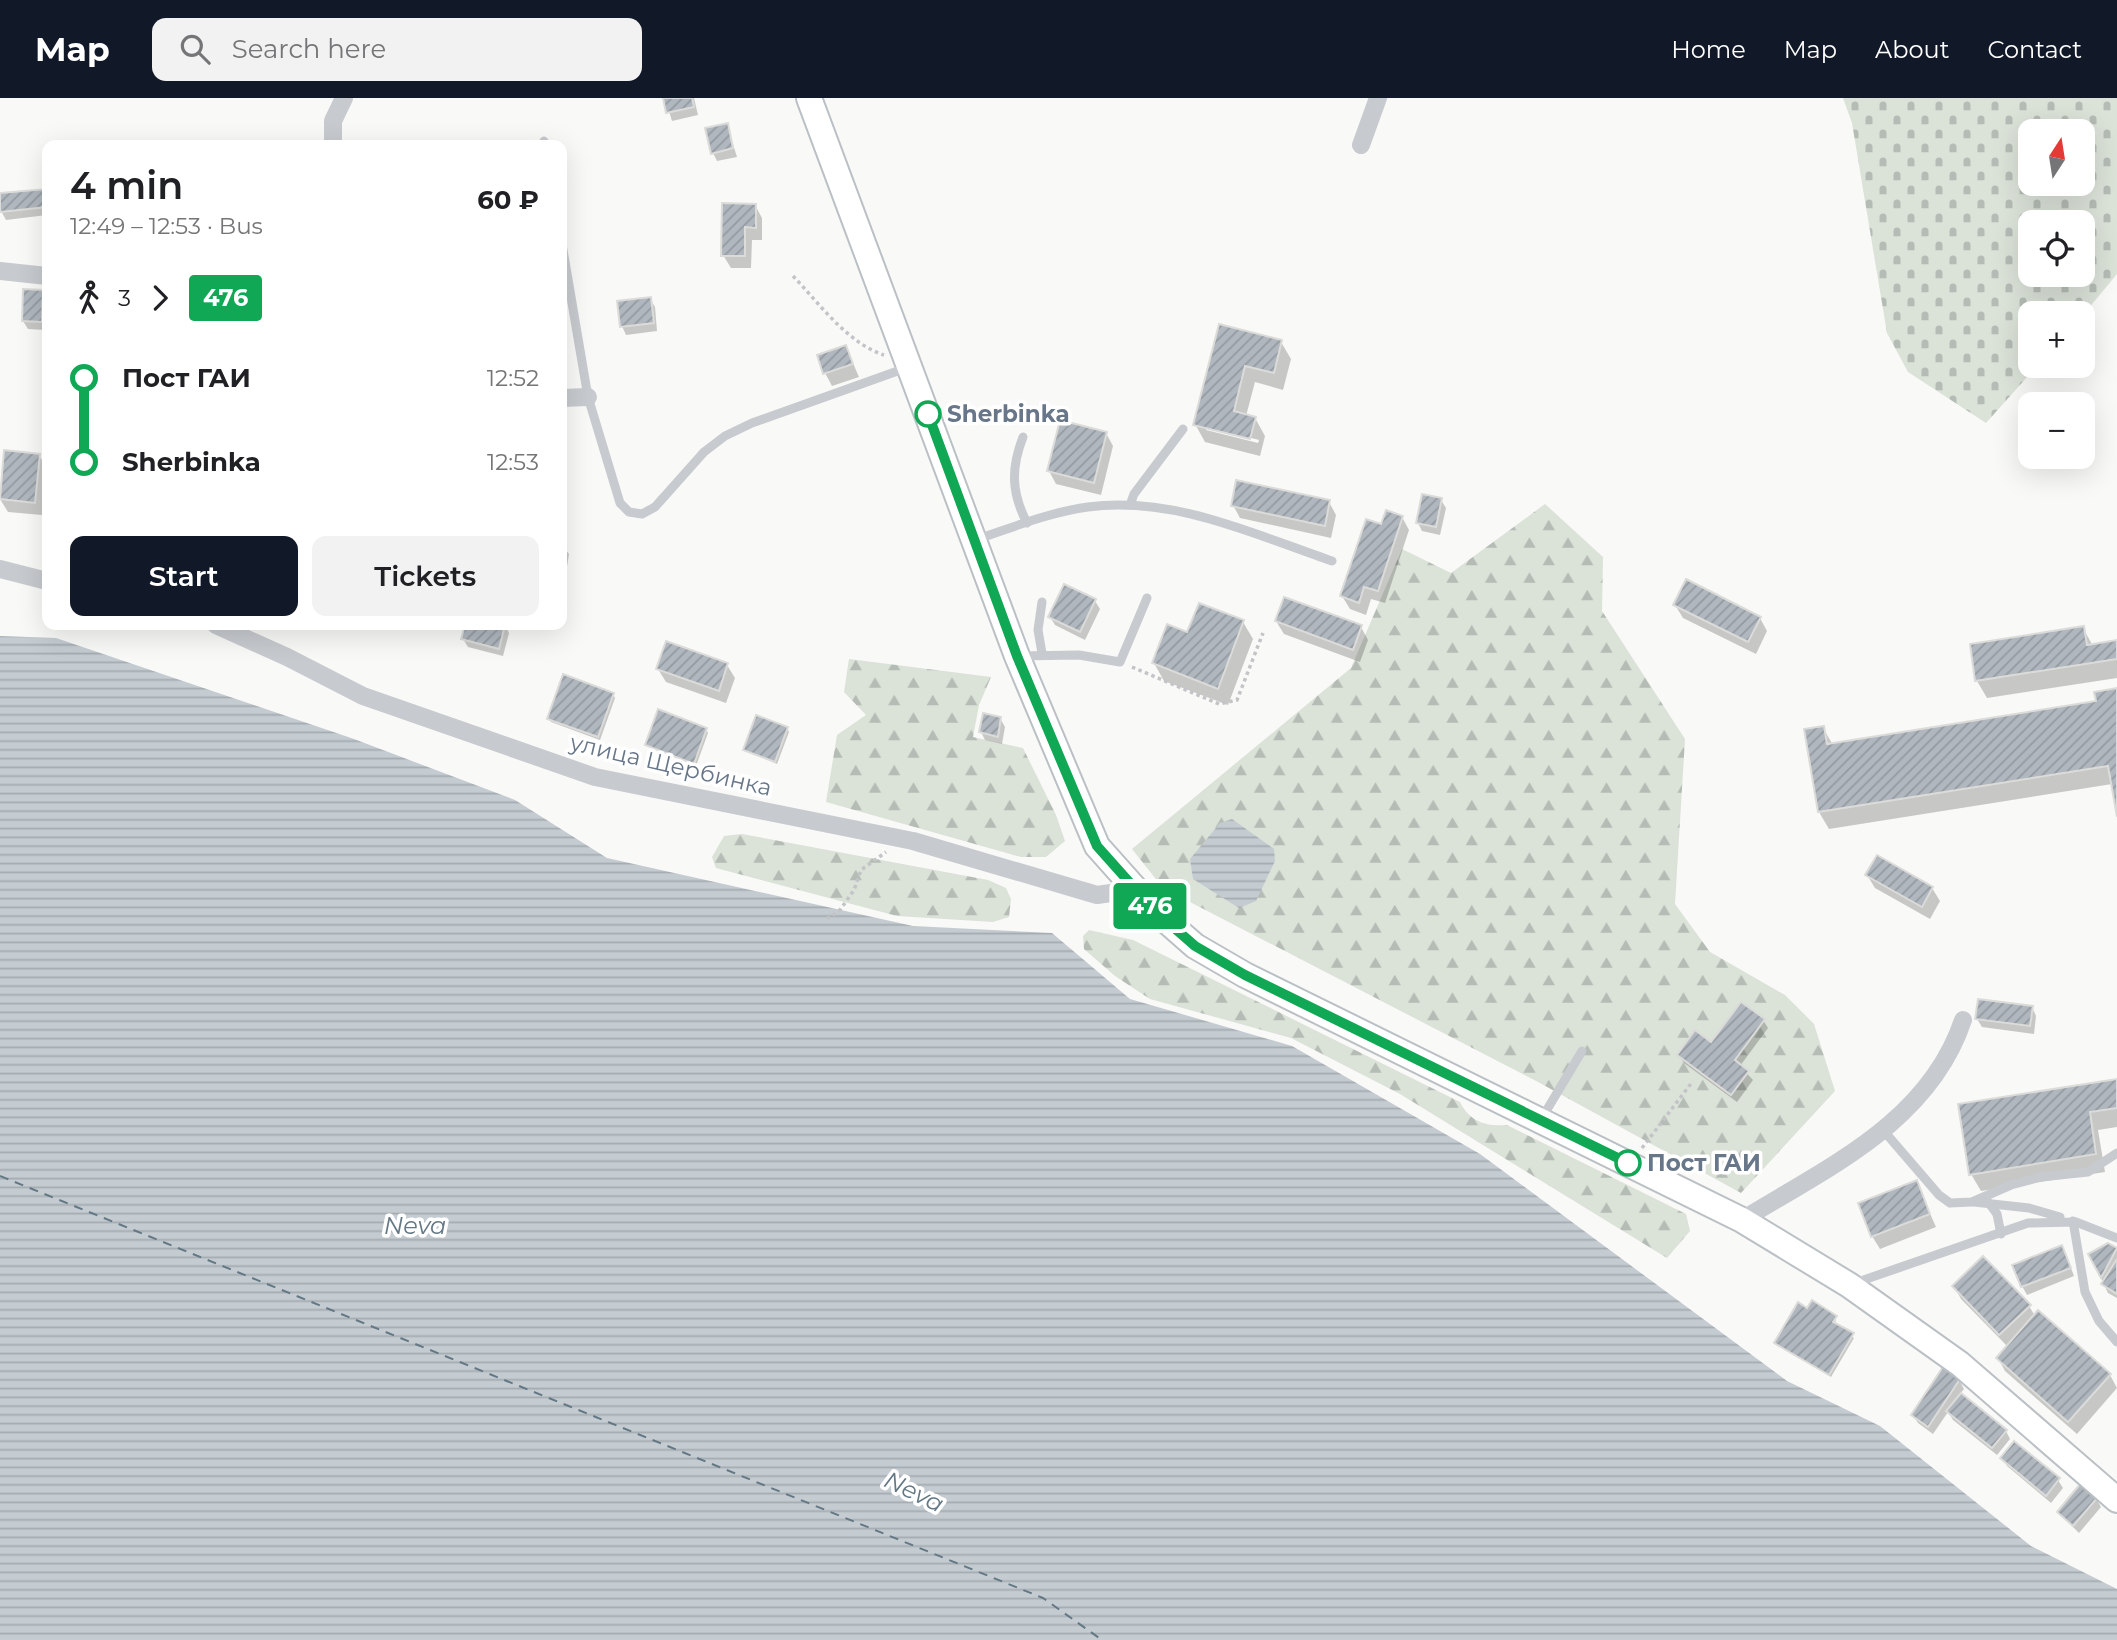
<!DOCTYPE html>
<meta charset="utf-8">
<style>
:root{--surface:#fff;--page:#f2f2f2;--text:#202124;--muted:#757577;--accent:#111827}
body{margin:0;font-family:Montserrat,sans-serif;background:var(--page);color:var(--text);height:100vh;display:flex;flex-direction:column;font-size:26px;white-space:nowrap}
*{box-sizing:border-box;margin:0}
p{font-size:23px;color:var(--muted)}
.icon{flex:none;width:38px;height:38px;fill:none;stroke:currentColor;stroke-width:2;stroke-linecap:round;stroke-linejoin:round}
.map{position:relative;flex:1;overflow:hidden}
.panel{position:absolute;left:42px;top:42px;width:525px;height:490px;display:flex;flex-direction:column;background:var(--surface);border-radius:14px;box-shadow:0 7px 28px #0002}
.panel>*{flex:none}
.badge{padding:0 14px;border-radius:5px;font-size:24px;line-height:46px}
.needle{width:46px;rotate:12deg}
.controls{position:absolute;left:2018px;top:21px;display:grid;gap:14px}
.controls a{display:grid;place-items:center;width:77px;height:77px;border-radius:14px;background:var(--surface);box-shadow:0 7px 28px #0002;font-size:35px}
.map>.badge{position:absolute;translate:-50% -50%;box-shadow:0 0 0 4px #fff}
.legs{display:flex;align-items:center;gap:10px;height:77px;padding:0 28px;font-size:23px}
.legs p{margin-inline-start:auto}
.summary{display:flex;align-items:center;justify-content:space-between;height:119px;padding:0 28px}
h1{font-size:38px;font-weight:600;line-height:52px}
.cta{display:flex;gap:14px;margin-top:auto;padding:14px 28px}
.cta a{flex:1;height:80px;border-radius:14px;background:var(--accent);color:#fff;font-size:28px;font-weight:600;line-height:80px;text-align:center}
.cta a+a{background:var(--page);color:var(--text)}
ul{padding:0 28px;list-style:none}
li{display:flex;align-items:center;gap:24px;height:84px;font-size:26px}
li i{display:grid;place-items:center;width:10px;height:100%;margin:0 9px;background:currentColor}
li i::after{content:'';width:18px;height:18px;margin:-9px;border:5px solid;border-radius:50%;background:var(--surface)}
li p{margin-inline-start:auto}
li:first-child i{background:linear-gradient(#0000 50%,currentColor 0)}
li:last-child i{background:linear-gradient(currentColor 50%,#0000 0)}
header{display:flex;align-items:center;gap:42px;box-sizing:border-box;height:98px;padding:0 35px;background:var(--accent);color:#fff}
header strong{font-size:33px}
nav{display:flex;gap:38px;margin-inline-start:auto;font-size:24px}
.search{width:490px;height:63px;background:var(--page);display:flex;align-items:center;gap:18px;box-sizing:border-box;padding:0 24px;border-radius:14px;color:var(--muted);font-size:26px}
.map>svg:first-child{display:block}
.forest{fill:url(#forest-firs)}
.cemetery{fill:url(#cemetery-stones);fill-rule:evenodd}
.water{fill:url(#water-rules)}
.shadow{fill:#0003;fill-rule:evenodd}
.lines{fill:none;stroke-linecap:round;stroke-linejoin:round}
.ferry{stroke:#637884;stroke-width:2;stroke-dasharray:9 7;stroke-linecap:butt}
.building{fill:url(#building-hatch);stroke:#dbdbd9;stroke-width:2}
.secondary-casing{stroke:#bbc0c5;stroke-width:28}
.path{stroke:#c3c4c7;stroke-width:3.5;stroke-dasharray:3.5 3.5;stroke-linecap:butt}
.lane{stroke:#c7cace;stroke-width:9}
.street{stroke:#c7cace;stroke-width:18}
.secondary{stroke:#fff;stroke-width:24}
.line-1-casing{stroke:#fff;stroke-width:16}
.line-1{stroke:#10a855;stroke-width:10}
.stop-1-dot{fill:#fff;stroke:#10a855;stroke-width:3.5}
.labels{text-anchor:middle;stroke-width:7;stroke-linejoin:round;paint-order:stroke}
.stop-label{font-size:23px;font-weight:bold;fill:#677789;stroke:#fff;text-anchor:start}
.street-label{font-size:23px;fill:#677789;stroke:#fff}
.water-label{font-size:24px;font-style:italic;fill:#637884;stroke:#fff}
</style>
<header>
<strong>Map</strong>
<div class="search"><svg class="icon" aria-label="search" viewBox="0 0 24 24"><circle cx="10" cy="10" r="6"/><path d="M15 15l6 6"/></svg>Search here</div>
<nav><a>Home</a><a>Map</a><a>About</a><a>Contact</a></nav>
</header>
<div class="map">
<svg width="2117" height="1542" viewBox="0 0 2117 1542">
<defs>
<pattern id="forest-firs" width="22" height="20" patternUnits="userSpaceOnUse" patternTransform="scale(1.75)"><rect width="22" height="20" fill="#dbe2d8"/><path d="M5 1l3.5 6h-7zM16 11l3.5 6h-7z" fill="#b5bcb5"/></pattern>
<pattern id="cemetery-stones" width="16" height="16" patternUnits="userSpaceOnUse" patternTransform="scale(1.75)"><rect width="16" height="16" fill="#dbe2d8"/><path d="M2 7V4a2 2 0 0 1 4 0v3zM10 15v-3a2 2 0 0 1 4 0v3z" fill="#b5bcb5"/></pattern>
<pattern id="water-rules" width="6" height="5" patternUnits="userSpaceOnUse" patternTransform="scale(1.75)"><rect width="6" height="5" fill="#c4ccd2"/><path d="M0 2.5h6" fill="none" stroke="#a3aab0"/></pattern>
<pattern id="building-hatch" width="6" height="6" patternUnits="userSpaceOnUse" patternTransform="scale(1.75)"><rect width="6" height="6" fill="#b0b7be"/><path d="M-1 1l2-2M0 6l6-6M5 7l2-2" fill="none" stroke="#939aa0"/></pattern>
</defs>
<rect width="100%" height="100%" fill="#f9f9f7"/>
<g class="forest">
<polygon points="1545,406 1603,459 1602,513 1685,641 1675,806 1710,854 1785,897 1814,926 1835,993 1741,1095 1538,984 1163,790 1132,751 1351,570 1402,451 1451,475"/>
<polygon points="849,561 991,579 979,607 973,639 1023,650 1056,717 1065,743 1046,759 1021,759 826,704 837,637 866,617 844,594"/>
<polygon points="742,736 988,782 1006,790 1011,801 1009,819 993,824 897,818 716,770 712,759 724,738"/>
<path d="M 1089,832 L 1133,842 L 1460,1004 C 1469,1023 1486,1029 1507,1027 L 1686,1116 L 1690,1133 L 1667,1160 L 1400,996 L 1291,940 L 1150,901 L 1115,878 L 1084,851 L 1083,838 Z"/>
</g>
<path class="cemetery" d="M 1843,0 L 2117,0 L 2117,176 L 2083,217 L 2030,215 L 2030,268 L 2037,268 L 1986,325 L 1908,274 L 1887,235 L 1852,25 ZM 2030,33 L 2082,33 L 2082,86 L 2030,86 ZM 2030,124 L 2082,124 L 2082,177 L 2030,177 Z"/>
<g class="water">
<polygon points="0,538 56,540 354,641 515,702 607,760 913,828 1052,835 1130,901 1292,948 1480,1056 1787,1283 1880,1328 2031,1448 2117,1491 2117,1542 0,1542"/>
<polygon points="1232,721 1274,751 1275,763 1256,803 1239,810 1193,781 1190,761 1220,725"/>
</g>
<g class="shadow">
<polygon points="665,0 694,0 698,17 672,23"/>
<polygon points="727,27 737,59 717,63 713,55"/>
<polygon points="47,92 47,117 6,122 1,113 0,97"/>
<polygon points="755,107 762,120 762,142 752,142 751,170 731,170 723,157"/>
<polygon points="42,193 47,202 46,232 28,231 23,223"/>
<polygon points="650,201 655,209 657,233 626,237 622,228"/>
<path d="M 1221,228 L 1281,244 L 1291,261 L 1283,292 L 1255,284 L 1246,318 L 1255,320 L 1265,338 L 1260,358 L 1205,344 L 1195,326 ZM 1206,328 L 1259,342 L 1258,345 L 1206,332 Z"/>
<polygon points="846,249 859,279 832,288 825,275"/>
<polygon points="1106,335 1113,348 1101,397 1056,386 1049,373"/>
<polygon points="39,357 47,370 42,417 8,414 0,401"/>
<polygon points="1441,402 1446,410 1440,437 1422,433 1418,425"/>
<polygon points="1329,404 1336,417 1331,440 1240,420 1233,407"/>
<polygon points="1402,419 1409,432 1385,505 1371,501 1366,517 1350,511 1342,498 1383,429"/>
<polygon points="562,447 569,456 565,481 562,480"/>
<polygon points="1095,503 1100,511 1085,542 1055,527 1050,519"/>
<polygon points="1675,507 1760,520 1767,533 1756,556 1683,520"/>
<polygon points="1276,523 1361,529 1368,542 1360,564 1284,536"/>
<polygon points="1243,524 1253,541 1228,607 1164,583 1154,565 1188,536"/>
<polygon points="467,527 505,527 509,535 503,558 468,549 463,541"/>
<polygon points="2083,530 2093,548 2117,544 2117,580 1987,600 1977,583 1972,547"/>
<polygon points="727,567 735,580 726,605 666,584 658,571"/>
<polygon points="2117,592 2117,717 2112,686 1829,731 1819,714 1823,630 1833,647 2098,605"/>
<polygon points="613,596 615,600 600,642 551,624 549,620"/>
<polygon points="1000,620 1005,629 1002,646 985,642 981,634"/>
<polygon points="787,630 789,634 777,666 745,652"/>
<polygon points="706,631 708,635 696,668 647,647"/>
<polygon points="1867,777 1932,790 1940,803 1930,821 1875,790"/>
<polygon points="2032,909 2036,918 2034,936 1982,929 1977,921"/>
<polygon points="1763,922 1768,930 1740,968 1753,982 1737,1004 1684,965 1679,957 1712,947"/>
<polygon points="2117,983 2117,1029 2098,1032 2105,1074 1981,1093 1971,1076"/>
<polygon points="1916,1084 1936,1129 1880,1151 1872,1138"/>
<polygon points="2116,1151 2117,1153 2117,1200 2108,1195 2090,1156"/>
<polygon points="2066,1157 2074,1178 2027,1197 2022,1188"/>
<polygon points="1954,1188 2029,1208 2035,1218 2110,1277 2117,1290 2077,1336 2005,1273 1998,1260 2008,1249 1961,1201"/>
<polygon points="1808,1212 1836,1219 1835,1227 1854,1240 1831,1279 1776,1245"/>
<polygon points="1959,1282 1964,1291 1960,1296 2006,1333 2010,1341 1997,1357 1953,1322 1948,1314 1933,1336 1918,1325 1913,1317"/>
<polygon points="2002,1360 2058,1382 2063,1390 2051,1405 2007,1368"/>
<polygon points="2096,1400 2101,1409 2079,1435 2059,1415"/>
</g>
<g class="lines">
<polyline class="ferry" points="0,1078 1043,1500 1102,1542"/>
</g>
<g class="building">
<polygon points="663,0 692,0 694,9 666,15"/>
<polygon points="728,25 733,50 711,56 705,30"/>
<polygon points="47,91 47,109 0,114 0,95"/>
<polygon points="722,105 756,106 756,130 745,129 745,158 721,158"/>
<polygon points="23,191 43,192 42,224 22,223"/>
<polygon points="651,199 654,225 620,229 617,203"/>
<polygon points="1219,226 1282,242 1274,275 1245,268 1234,313 1256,319 1250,341 1193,327"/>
<polygon points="846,247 853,266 823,276 817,257"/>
<polygon points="1060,322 1107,334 1094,385 1047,373"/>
<polygon points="4,352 40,356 35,405 0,401"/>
<polygon points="1236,382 1330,402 1325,428 1231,408"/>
<polygon points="1422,396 1442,400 1436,429 1416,425"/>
<polygon points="1386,412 1403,418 1378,493 1364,489 1359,505 1340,498 1366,421 1381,426"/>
<polygon points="1686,481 1761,519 1748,544 1673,507"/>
<polygon points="1064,486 1096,501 1080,534 1048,519"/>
<polygon points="1284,499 1362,527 1353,552 1275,523"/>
<polygon points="1199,505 1244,522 1218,591 1152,565 1167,526 1187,534"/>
<polygon points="465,527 505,527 499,551 461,541"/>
<polygon points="2084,528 2087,547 2117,542 2117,561 1975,583 1970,546"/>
<polygon points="666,543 728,565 719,593 656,571"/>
<polygon points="563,576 614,595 598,639 547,621"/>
<polygon points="2117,590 2117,719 2108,668 1818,714 1804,631 1824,628 1827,646 2096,603 2094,594"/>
<polygon points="658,611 707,630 694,666 645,647"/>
<polygon points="983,615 1001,619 998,639 979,634"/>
<polygon points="756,617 788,629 775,664 743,652"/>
<polygon points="1877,757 1933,789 1922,809 1865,777"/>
<polygon points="1978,901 2033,908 2030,928 1975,921"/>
<polygon points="1741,904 1765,921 1735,962 1749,973 1731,997 1677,957 1695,932 1711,944"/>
<polygon points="2117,981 2117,1010 2090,1014 2096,1056 1969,1077 1958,1006"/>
<polygon points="1917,1082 1930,1116 1871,1139 1858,1105"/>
<polygon points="2108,1145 2117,1150 2101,1180 2088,1156"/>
<polygon points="2062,1147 2071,1170 2021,1189 2012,1167"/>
<polygon points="1983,1158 2031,1207 1999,1237 1952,1188"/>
<polygon points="2117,1161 2117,1196 2101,1186"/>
<polygon points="1812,1202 1837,1218 1833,1224 1854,1235 1829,1277 1774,1245 1798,1204 1807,1210"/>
<polygon points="2038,1212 2111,1276 2068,1324 1996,1260"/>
<polygon points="1943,1269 1960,1281 1928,1329 1911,1317"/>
<polygon points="1961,1295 2007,1332 1992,1350 1946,1313"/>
<polygon points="2014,1343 2060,1380 2046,1398 2000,1360"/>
<polygon points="2081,1385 2098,1399 2073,1428 2057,1414"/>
</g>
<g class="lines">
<defs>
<polyline id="secondary" points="809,0 1017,558 1097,748 1155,813 1195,848 1245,877 1742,1122 1849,1187 1960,1266 2117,1402"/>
</defs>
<use href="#secondary" class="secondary-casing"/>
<g class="path">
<path d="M 793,178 C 819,205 847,245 884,257"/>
<polyline points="1132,569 1219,606 1237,602 1263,535"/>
<polyline points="827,821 840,812 854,792 861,772 886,754"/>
<polyline points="1642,1050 1693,983"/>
</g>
<g class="lane">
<polyline points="544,43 545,47"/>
<polyline points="562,146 588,299 620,405 629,414 642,416 655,409 704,354 725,338 752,325 906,270"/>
<path d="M 1023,339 C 1011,370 1011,394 1027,425"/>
<polyline points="1130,407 1134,396 1183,331"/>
<path d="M 975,442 C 1011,430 1050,414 1088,409 C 1174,398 1253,436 1332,463"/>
<polyline points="1042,504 1038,532 1042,555"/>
<polyline points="1019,558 1079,557 1120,564 1147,500"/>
<polyline points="1542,1020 1582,953"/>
<polyline points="1883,1032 1939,1097 1950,1105 1972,1104 2011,1087 2041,1079 2088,1074 2117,1055"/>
<polyline points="1974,1104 2029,1110 2060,1119"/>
<polyline points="1989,1105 1997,1116 2001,1136"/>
<polyline points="2073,1123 2085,1194 2099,1223 2117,1244"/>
<polyline points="1852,1186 2028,1125 2076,1124 2117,1140"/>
</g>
<g class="street">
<polyline points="333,47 333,23 344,0"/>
<polyline points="1361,47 1378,0"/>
<polyline points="0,173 47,178"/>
<polyline points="562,300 588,299"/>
<polyline points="0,471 47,483"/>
<polyline points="216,527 287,559 363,598 595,679 913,743 1097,797 1118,794 1129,785"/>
<path d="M 1742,1122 C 1828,1069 1929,1024 1963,922"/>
</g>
<use href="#secondary" class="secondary"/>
</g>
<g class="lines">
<defs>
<polyline id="line-1" points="928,316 1017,558 1097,748 1155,813 1195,848 1245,877 1628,1065"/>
</defs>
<use href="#line-1" class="line-1-casing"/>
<use href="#line-1" class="line-1"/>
</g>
<g class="stop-1-dot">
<circle cx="928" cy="316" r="12"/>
<circle cx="1628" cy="1065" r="12"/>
</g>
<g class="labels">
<g class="stop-label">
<text x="947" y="324">Sherbinka</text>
<text x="1647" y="1073">Пост ГАИ</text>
</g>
<g class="street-label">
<text transform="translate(671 667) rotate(13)" y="8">улица Щербинка</text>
</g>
<g class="water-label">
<text x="415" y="1136">Neva</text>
<text transform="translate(914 1394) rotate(26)" y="8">Neva</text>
</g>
</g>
</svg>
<div class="controls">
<a><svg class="needle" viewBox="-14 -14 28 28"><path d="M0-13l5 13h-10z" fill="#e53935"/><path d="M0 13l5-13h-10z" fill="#757577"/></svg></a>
<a><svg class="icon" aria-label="locate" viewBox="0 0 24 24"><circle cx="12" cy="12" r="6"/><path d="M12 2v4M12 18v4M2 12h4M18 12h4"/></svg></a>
<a>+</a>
<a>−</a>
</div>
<b class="badge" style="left:1150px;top:808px;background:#10a855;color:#fff">476</b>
<section class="panel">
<div class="summary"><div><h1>4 min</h1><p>12:49 – 12:53 · Bus</p></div><b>60 ₽</b></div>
<div class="legs"><svg class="icon" aria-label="walk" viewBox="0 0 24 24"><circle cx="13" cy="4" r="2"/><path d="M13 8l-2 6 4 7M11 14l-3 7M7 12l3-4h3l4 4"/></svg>3<svg class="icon" aria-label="forward" viewBox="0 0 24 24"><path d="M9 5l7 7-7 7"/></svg><b class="badge" style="background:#10a855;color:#fff">476</b></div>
<ul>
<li><i style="color:#10a855"></i><b>Пост ГАИ</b><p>12:52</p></li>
<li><i style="color:#10a855"></i><b>Sherbinka</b><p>12:53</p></li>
</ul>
<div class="cta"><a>Start</a><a>Tickets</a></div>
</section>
</div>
